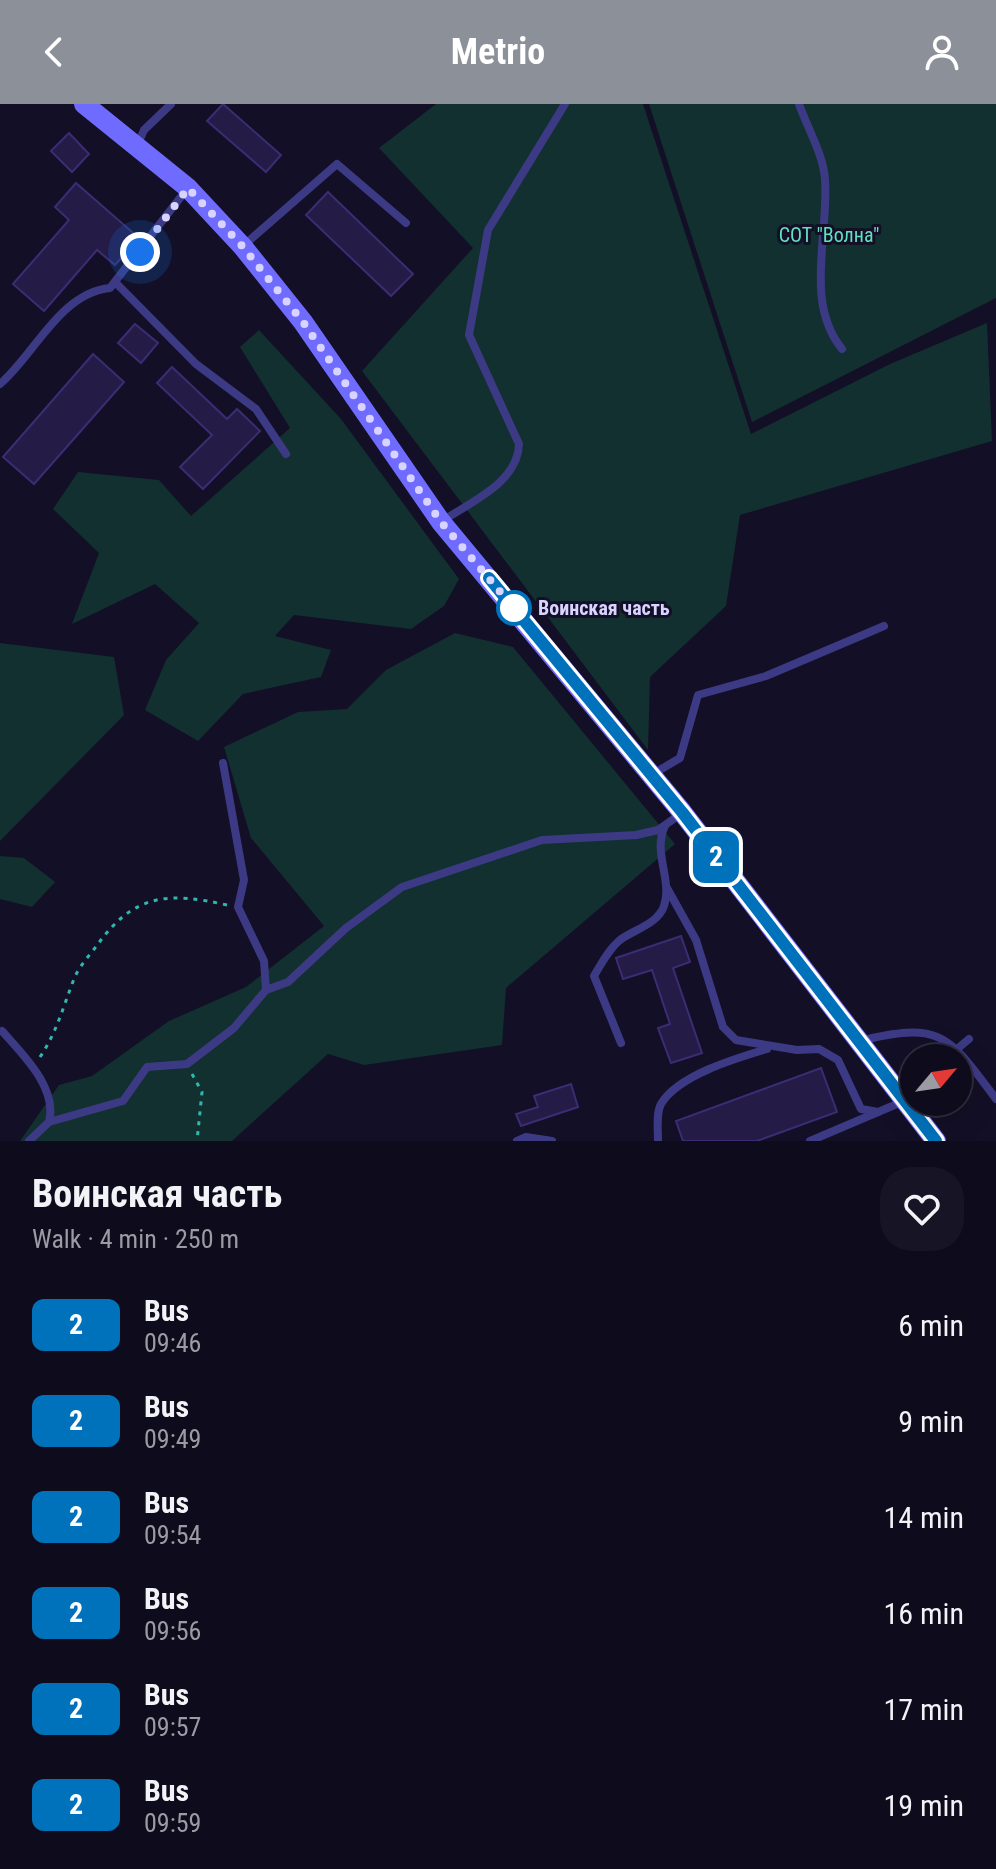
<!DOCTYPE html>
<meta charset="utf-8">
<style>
:root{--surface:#0e0b1c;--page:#171425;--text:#f1f3f6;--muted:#9b9ba3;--line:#2e2b3b;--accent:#8c9099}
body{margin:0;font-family:"Roboto Condensed",sans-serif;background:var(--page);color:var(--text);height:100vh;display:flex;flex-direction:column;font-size:30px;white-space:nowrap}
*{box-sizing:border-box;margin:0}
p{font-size:26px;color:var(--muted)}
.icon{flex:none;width:44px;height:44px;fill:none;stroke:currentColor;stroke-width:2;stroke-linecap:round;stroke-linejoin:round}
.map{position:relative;height:1037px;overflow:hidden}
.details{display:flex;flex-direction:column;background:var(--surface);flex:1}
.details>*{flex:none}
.badge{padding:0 16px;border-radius:12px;font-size:28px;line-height:52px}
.needle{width:52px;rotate:61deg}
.fabs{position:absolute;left:900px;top:940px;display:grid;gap:16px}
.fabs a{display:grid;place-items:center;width:72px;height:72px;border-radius:50%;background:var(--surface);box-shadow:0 8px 32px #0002,0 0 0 2px var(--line);font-size:40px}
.you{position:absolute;width:40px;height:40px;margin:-20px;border:6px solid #fff;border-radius:50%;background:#1a73e8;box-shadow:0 0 0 12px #1a73e833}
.map>.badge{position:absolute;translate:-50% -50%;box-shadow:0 0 0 4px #fff}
.round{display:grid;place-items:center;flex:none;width:84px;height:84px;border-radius:32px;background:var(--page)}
.summary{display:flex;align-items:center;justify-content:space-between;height:136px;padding:0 32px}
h1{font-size:38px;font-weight:700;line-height:60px}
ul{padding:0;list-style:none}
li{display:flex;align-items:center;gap:24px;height:96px;padding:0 32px}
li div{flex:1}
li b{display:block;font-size:30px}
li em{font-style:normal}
li .badge{min-width:88px;font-weight:700;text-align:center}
header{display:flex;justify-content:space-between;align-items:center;height:104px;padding:0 32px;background:var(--accent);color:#fff;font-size:36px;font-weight:700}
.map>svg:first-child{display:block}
.green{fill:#12302f}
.building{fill:#241b47;stroke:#3b2d73;stroke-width:2}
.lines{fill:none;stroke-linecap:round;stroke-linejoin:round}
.path{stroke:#2fb8b0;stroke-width:3;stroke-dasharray:4 6;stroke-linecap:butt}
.lane{stroke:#3d3a85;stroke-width:8}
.secondary{stroke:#6f6bff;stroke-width:20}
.line-casing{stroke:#fff;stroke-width:18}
.line{stroke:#0072bc;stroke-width:12}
.walk{stroke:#d9d4ff;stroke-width:8;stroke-dasharray:0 14.4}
.stop-dot{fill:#fff;stroke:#0072bc;stroke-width:4}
.labels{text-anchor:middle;stroke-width:6;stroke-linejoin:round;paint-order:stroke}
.park-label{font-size:20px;fill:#5fe0c0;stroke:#130f26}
.stop-label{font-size:20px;font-weight:bold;fill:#d9d4ff;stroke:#130f26;text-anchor:start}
</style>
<header><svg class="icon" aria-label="back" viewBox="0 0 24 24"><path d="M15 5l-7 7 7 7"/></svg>Metrio<svg class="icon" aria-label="person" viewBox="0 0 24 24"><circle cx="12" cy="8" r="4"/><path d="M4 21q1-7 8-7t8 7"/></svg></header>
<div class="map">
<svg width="996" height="1037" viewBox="0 0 996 1037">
<rect width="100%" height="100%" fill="#130f26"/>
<g class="green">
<polygon points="436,0 643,0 751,330 890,260 987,219 992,337 740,411 726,502 650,573 648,646 362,267 473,144 379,44"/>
<polygon points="649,0 996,0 996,194 752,318"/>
<polygon points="259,226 341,315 459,475 444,502 411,525 294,511 275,532 331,546 321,573 243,590 198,637 145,606 166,556 199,519 155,480 72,520 99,449 53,405 78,368 159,376 191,412 290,324 240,243"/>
<polygon points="455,529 513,543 675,740 506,884 502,941 364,961 328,950 232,1037 20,1037 59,981 92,972 169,917 246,883 324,822 251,734 224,643 298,608 347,605 386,566"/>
<polygon points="0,539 114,553 124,611 0,737"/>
<polygon points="0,752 24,754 55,778 32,803 0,795"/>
</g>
<g class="building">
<polygon points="223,0 281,51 266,68 207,17"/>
<polygon points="69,29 89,50 72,68 51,47"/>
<polygon points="76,79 139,134 115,161 97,146 44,207 13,180 69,116 55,103"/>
<polygon points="328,88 413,170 391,192 306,111"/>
<polygon points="135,220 158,239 141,259 118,239"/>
<polygon points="93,250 124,278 34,380 3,353"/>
<polygon points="172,263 227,315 237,305 260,327 203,385 180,363 212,331 157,279"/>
<polygon points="681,832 690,858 673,864 702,949 671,959 658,924 670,920 652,866 623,875 616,854"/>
<polygon points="821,964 837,1008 757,1037 683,1037 676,1017"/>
<polygon points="571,980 578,1003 521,1022 516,1010 538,1003 534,992"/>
</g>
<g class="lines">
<g class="path">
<path d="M 40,953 C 57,928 63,903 74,875 C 79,862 90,851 98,840 C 135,789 169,788 227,801"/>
<polyline points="192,970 202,988 197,1037"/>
</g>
<g class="lane">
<path d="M 799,0 C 807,23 824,52 825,76 C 829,132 804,198 842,245"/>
<polyline points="137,42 144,26 171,0"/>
<polyline points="243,142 337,60 406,119"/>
<polyline points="115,178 196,260 256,305 286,350"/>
<path d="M 0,280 C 35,250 60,189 110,184 L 187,85"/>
<path d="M 441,418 C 470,398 518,379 519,340 L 469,231 L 488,126 L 565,0"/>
<polyline points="653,670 680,654 698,591 766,572 884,522"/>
<polyline points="667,784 696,836 723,923 736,936 797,946 819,945 838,956 861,1005 878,1008"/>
<polyline points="266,886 288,878 346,824 402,783 542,736 636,731 658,726 682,709"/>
<path d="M 2,927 C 23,951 58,984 49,1018"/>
<path d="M 859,937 C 942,917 948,931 996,995"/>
<path d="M 621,939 L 594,872 C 601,860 609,845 620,836 C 633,826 658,820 664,802 C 673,776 652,748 665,722"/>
<polyline points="957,945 969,935"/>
<polyline points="29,1037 49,1018 123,997 147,963 187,960 234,924 266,886 264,857 238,803 244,776 223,659"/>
<polyline points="517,1037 526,1033 552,1037"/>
<path d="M 658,1037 C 658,1026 656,1009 661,1000 C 678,971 737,954 767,945"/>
<polyline points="810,1037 904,997"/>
</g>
<polyline class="secondary" points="84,0 188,84 243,143 303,218 441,418 682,708 936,1037"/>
</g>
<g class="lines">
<defs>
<polyline id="line" points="489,474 682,708 936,1037"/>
</defs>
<use href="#line" class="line-casing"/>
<use href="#line" class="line"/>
<polyline class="walk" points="140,148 188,84 243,143 303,218 441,418 514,504"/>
</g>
<circle class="stop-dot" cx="514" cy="504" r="16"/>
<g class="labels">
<g class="park-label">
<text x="829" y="138">СОТ "Волна"</text>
</g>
<g class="stop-label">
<text x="538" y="511">Воинская часть</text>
</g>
</g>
</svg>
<div class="fabs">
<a><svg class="needle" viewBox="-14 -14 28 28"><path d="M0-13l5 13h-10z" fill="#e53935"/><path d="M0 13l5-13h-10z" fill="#9b9ba3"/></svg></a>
</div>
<div class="you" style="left:140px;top:148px"></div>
<b class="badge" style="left:716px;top:753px;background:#0072bc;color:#fff">2</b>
</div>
<section class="details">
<div class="summary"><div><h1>Воинская часть</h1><p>Walk · 4 min · 250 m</p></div><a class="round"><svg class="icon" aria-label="heart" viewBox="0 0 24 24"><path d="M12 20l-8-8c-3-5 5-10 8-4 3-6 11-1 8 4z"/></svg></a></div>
<ul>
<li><span class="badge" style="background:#0072bc;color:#fff">2</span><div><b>Bus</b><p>09:46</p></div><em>6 min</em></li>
<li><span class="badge" style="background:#0072bc;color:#fff">2</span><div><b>Bus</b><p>09:49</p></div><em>9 min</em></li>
<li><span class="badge" style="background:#0072bc;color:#fff">2</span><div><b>Bus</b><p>09:54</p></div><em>14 min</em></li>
<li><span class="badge" style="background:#0072bc;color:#fff">2</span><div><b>Bus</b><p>09:56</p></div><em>16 min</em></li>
<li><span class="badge" style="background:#0072bc;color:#fff">2</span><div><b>Bus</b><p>09:57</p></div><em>17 min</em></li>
<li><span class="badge" style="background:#0072bc;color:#fff">2</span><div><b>Bus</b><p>09:59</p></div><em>19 min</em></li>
</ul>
</section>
